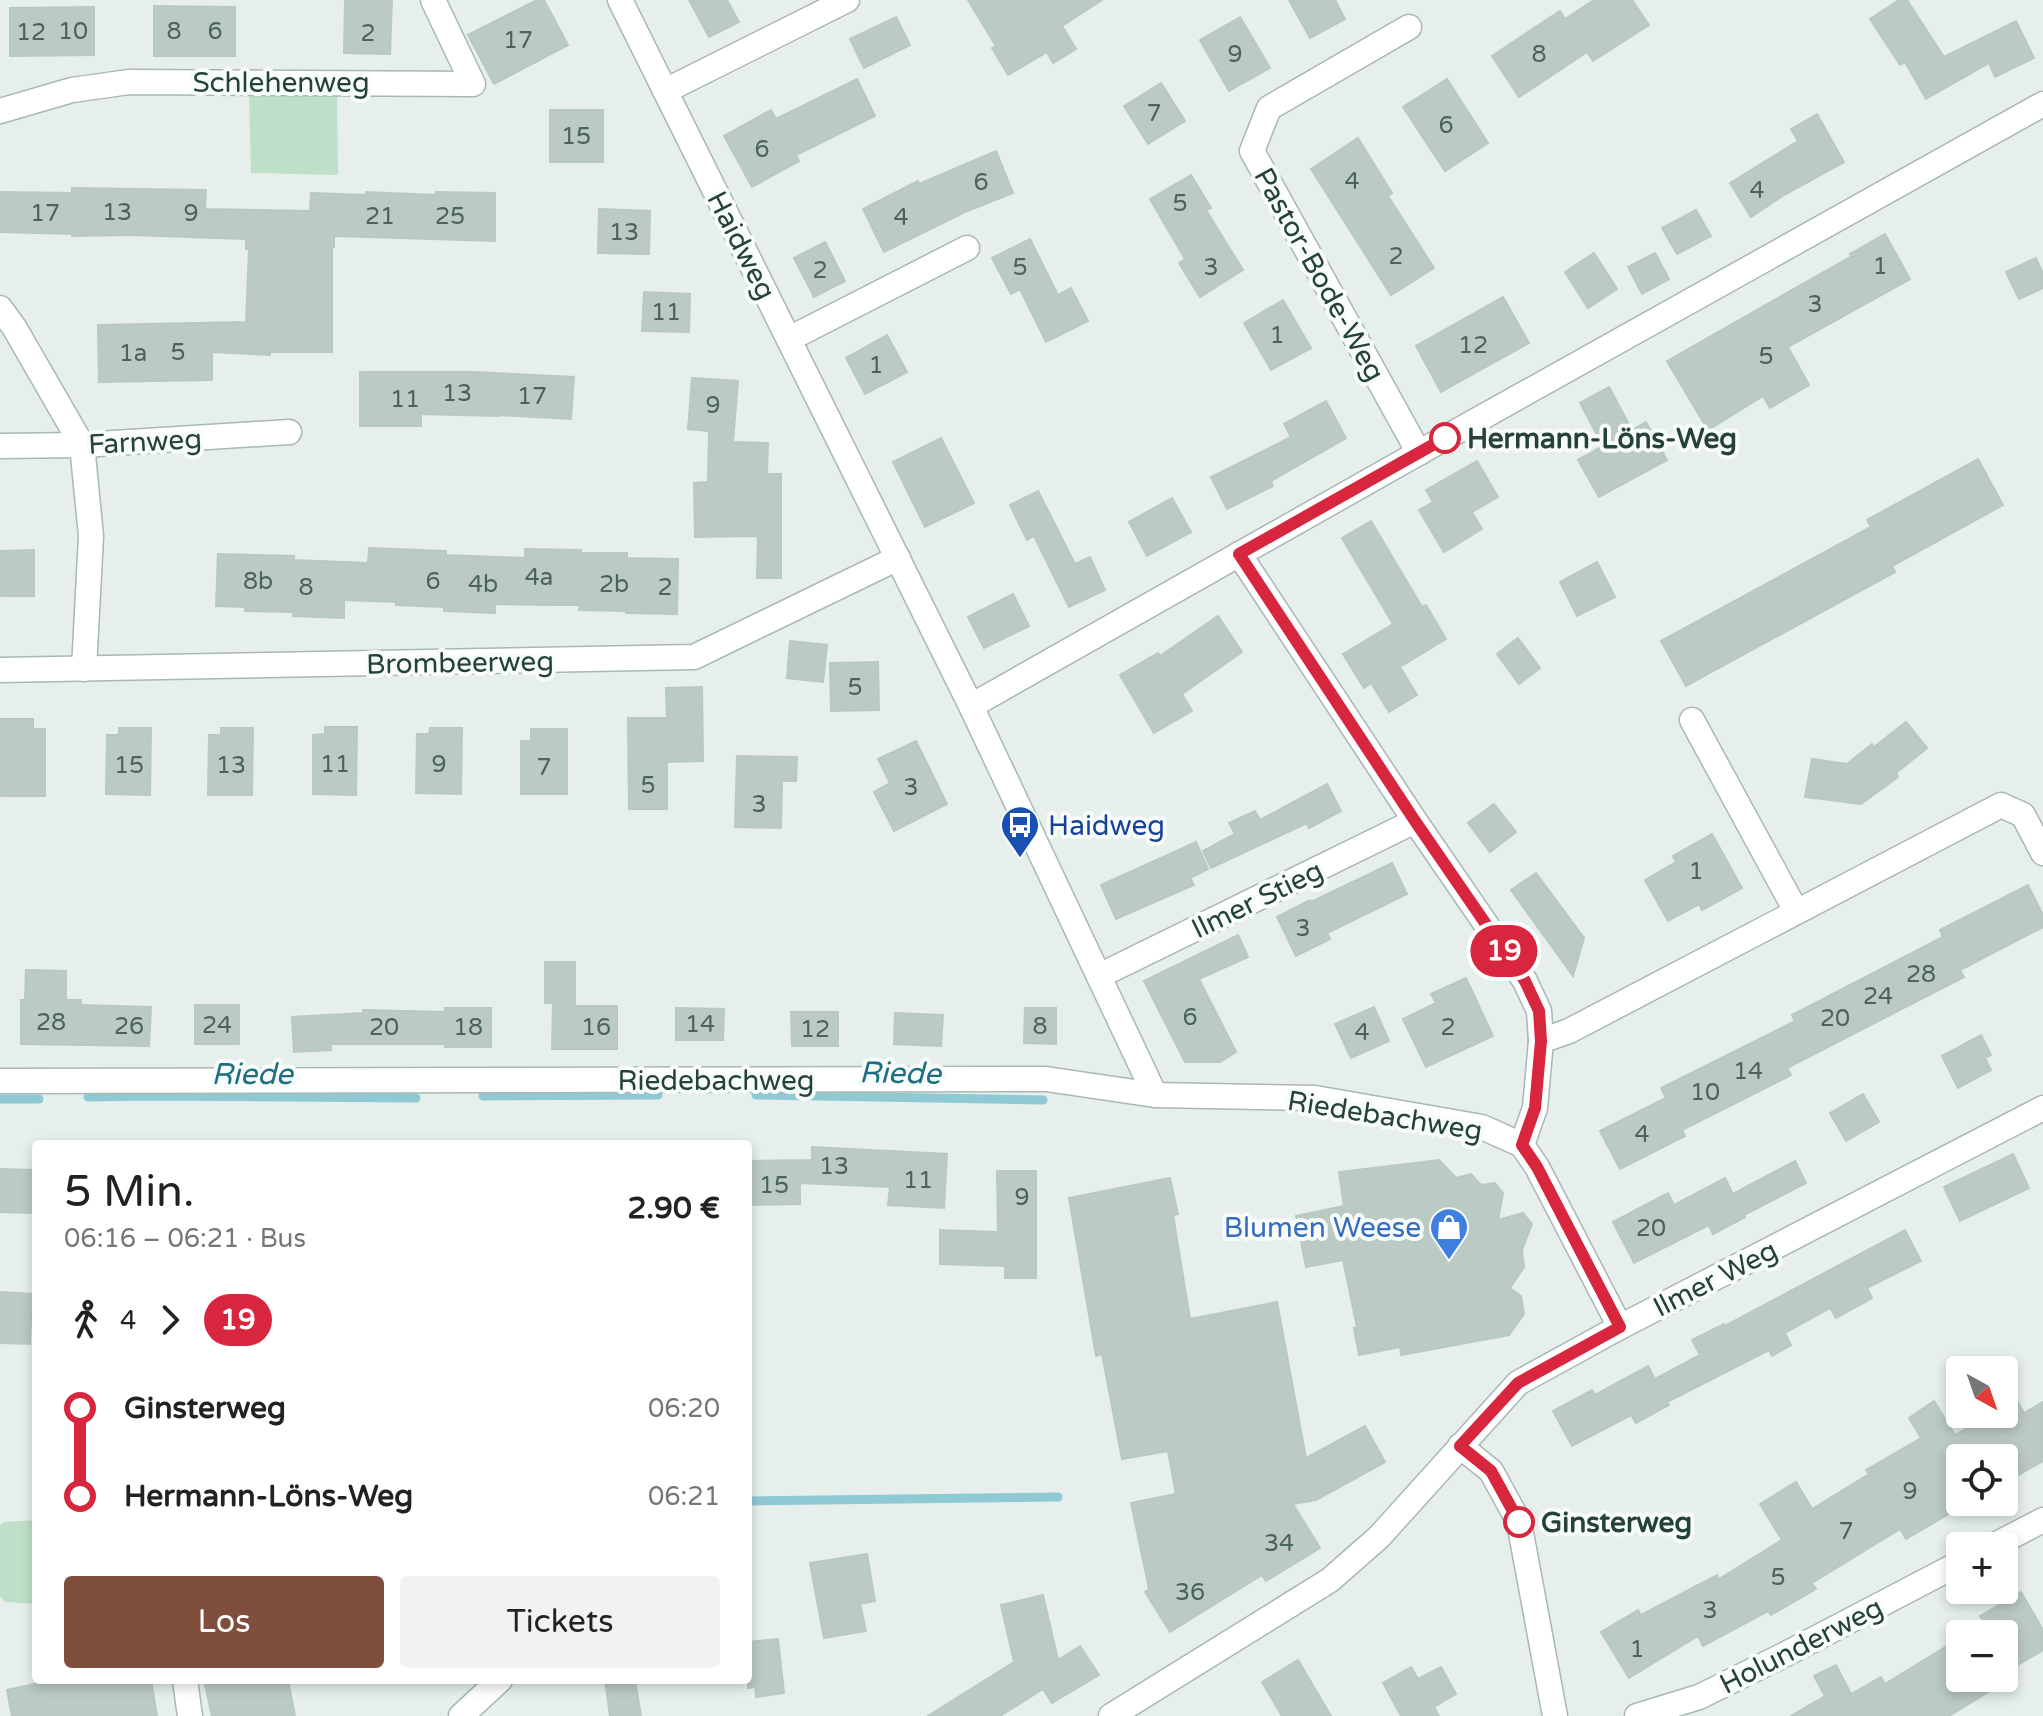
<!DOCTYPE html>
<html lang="de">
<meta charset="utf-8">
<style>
:root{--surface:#fff;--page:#f2f2f2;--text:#222;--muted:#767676;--accent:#804e3d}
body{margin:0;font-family:"Varela Round",sans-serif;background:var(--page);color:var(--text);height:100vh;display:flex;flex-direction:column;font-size:30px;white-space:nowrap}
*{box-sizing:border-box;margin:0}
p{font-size:26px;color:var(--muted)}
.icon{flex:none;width:44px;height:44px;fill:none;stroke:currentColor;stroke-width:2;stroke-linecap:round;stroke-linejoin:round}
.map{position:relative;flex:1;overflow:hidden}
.sheet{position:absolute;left:32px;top:1140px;width:720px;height:544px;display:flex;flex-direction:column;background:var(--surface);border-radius:8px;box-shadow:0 4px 12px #0003}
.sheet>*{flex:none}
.badge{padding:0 16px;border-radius:26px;font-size:28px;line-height:52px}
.needle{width:52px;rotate:140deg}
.buttons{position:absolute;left:1946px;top:1356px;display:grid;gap:16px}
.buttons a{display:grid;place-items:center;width:72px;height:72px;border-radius:8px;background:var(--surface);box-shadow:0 4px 12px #0003;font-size:40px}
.map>.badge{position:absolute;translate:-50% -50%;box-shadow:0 0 0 4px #fff}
.legs{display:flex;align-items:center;gap:12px;height:88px;padding:0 32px;font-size:26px}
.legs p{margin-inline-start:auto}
.headline{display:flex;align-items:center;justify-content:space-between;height:136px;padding:0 32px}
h1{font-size:44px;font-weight:600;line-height:60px}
.cta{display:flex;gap:16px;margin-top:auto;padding:16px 32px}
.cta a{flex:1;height:92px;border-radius:8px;background:var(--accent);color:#fff;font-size:32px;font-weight:600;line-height:92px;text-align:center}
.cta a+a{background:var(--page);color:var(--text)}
ul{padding:0 32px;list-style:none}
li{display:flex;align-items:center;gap:28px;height:88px;font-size:30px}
li i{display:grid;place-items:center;width:12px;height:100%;margin:0 10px;background:currentColor}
li i::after{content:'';width:20px;height:20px;margin:-10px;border:6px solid;border-radius:50%;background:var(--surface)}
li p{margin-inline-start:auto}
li:first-child i{background:linear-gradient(#0000 50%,currentColor 0)}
li:last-child i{background:linear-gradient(currentColor 50%,#0000 0)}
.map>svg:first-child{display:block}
.green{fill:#bfe0c8}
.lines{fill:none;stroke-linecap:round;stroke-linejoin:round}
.stream{stroke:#8ec9d4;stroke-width:9}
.building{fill:#bbcac4;stroke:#b8c9c2;stroke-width:2}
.minor-casing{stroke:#a8b8b2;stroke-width:27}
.minor{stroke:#fff;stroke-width:24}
.line-1-casing{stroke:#fff;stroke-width:18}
.line-1{stroke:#d7263d;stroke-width:12}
.stop-1-dot{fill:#fff;stroke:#d7263d;stroke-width:4}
.labels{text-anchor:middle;stroke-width:8;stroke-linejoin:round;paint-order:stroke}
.number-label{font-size:24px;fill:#4a645c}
.street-label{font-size:28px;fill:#24423a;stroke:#f7fbf9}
.stop-label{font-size:28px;font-weight:bold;fill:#24423a;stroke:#f7fbf9;text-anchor:start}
.transit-label{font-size:28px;fill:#164399;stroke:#f7fbf9;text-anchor:start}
.shop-label{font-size:28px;fill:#366cbe;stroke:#f7fbf9;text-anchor:end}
.water-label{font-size:30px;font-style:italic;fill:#1c6f80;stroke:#f7fbf9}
</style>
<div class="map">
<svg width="2043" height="1716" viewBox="0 0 2043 1716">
<rect width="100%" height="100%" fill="#e6efeb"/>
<g class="green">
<polygon points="249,92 337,92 338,175 251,173"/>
<polygon points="36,1520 36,1604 6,1602 0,1597 0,1525 5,1522"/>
</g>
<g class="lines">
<g class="stream">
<polyline points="756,1095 1043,1100"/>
<polyline points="483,1096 658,1095"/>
<polyline points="88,1097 151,1096 416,1098"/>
<polyline points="0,1099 39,1099"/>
<polyline points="748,1501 1058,1497"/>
</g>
</g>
<g class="building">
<polygon points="345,0 392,0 390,54 344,53"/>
<polygon points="537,0 544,0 568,45 494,84 468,35"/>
<polygon points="689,0 727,0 739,22 709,37"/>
<polygon points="968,0 1102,0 1062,26 1076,49 1053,63 1047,52 1008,75 992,48 996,46"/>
<polygon points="1289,0 1335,0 1345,19 1310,38"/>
<polygon points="1594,0 1632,0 1649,25 1593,61 1587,52 1519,97 1492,56 1560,11 1565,19"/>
<polygon points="1899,0 1907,0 1944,57 2016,21 2034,58 1995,77 1989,63 1926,99 1905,62 1900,65 1870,19"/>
<polygon points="154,6 235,7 235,56 154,56"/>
<polygon points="94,7 94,55 10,56 10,8"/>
<polygon points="896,17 910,45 864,68 850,39"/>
<polygon points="1240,17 1270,68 1229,91 1200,40"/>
<polygon points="857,79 875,116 796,155 799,161 752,187 724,136 771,110 776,119"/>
<polygon points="1447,79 1488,143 1445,171 1403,107"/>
<polygon points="1161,83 1185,121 1148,144 1124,106"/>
<rect x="550" y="110" width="53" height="52"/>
<polygon points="1817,114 1844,162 1784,195 1751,217 1730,183 1798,141 1791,129"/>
<polygon points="1358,138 1392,193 1388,196 1434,268 1391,295 1311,169"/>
<polygon points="996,151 1013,193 965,212 884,252 863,209 918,181 919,184"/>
<polygon points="1191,175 1211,208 1206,210 1243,270 1200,297 1179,263 1185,259 1150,199"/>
<polygon points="72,188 206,190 205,209 310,211 311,193 366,195 366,192 436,195 436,192 495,193 495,241 334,236 334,247 332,247 332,352 270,352 270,355 212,352 212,380 99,382 98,325 246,322 249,249 246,249 246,239 131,235 72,236 72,234 0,232 1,192 72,193"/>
<polygon points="599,209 650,211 649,254 598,253"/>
<polygon points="1696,210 1711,236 1677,254 1662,228"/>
<polygon points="1885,234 1910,279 1788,347 1809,385 1770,408 1763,396 1708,430 1667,361 1852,256 1850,254"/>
<polygon points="1030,239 1058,295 1071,288 1088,321 1046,342 1020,289 1011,294 992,258"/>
<polygon points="825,242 845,281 814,297 794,258"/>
<polygon points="1594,253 1617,289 1588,308 1565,272"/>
<polygon points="1655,253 1669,279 1642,294 1628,267"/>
<polygon points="2036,258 2043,274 2043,288 2019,299 2006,272"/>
<polygon points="644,292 690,294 689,332 642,331"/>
<polygon points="1503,297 1529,343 1441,392 1416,346"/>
<polygon points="1283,300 1311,348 1271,370 1244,323"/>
<polygon points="887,335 907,372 865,394 846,358"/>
<polygon points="360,372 472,372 574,377 571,419 498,415 498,416 421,414 421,426 360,426"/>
<polygon points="692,378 738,381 733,442 768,443 767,474 781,474 781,578 757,578 758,536 695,537 694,483 708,482 709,431 688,429"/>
<polygon points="1609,387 1632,430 1646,422 1667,460 1599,497 1578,460 1603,446 1580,403"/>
<polygon points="1326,401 1346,438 1271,481 1273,486 1227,509 1211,477 1291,437 1284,424"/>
<polygon points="941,438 974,503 925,527 893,462"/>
<polygon points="1978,459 2003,505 1892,566 1895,572 1686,686 1661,641 1871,527 1867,520"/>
<polygon points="1477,461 1498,497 1472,512 1482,529 1444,552 1419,510 1433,502 1426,490"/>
<polygon points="1038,491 1075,564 1090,557 1105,590 1069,607 1034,536 1027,540 1010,505"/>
<polygon points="1172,498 1191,532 1147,556 1129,522"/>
<polygon points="1371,521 1422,607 1426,605 1446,639 1400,667 1417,695 1389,712 1371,683 1364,688 1343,654 1393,624 1342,538"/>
<polygon points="369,548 446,551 446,555 525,558 525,549 581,550 581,553 627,553 627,558 678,559 677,614 626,613 626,611 579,610 580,605 552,605 495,604 495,613 469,612 444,611 444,607 396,605 396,602 344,600 344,618 293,616 293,612 245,611 245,607 216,606 218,554 294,556 294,560 368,563"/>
<polygon points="34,550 34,596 0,596 0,551"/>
<polygon points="1597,562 1615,597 1577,616 1560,582"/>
<polygon points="1013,594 1029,626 984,648 968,617"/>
<polygon points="1218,616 1242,652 1182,694 1192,711 1154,733 1120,675 1158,653 1160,656"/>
<polygon points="1518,638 1540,668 1519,684 1497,654"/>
<polygon points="790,641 827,645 823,682 787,678"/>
<polygon points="878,662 879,710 831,711 830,663"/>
<polygon points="702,687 703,761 667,762 667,809 629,809 628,718 667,718 666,688"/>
<polygon points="1,719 33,719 33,729 45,729 45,796 1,796"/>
<polygon points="1906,722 1927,748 1896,773 1898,777 1861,804 1805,797 1812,759 1847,764 1872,744 1874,747"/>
<polygon points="325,727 357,727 356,795 313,794 313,735 325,734"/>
<polygon points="119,728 151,728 150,795 106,794 107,735 119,735"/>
<polygon points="221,728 253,728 252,795 208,795 209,735 221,735"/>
<polygon points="430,728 462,728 461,794 416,793 417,734 429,734"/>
<polygon points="531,729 567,729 567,794 521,794 521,741 531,741"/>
<polygon points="916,741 947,804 894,831 874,792 890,783 878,759"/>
<polygon points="737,756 797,757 796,781 782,781 781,828 735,827"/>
<polygon points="1327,784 1341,811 1309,828 1307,823 1211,868 1203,851 1235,834 1229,823 1255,811 1260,820"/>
<polygon points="1494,804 1516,832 1490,852 1468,823"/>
<polygon points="1712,834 1742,888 1702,910 1699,904 1668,921 1645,880 1676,862 1673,856"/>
<polygon points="1196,842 1208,869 1190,878 1194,885 1116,919 1101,885"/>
<polygon points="1392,863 1407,894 1327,933 1330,939 1296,956 1277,917 1310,900 1311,902"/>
<polygon points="1536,873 1584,938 1573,976 1511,890"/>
<polygon points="2028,885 2043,915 2043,927 1960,970 1964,977 1787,1068 1791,1075 1682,1130 1685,1136 1620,1169 1600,1131 1666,1098 1661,1088 1795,1021 1792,1015 1943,937 1940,930"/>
<polygon points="1238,935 1248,957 1199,979 1236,1052 1220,1062 1185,1062 1144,981"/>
<polygon points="545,962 575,962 575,1006 617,1006 617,1049 552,1049 553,1003 545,1003"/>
<polygon points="26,970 66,971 66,1000 81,1000 81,1005 151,1007 149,1046 21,1044 21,1000 25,1000"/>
<polygon points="1466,978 1493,1036 1426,1067 1403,1019 1436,1003 1431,994"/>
<rect x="195" y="1005" width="44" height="39"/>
<polygon points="1374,1007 1389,1041 1351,1058 1335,1024"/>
<polygon points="445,1008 491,1008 491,1047 445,1047 445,1044 331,1044 331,1050 294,1052 292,1017 363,1013 363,1010 445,1012"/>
<polygon points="676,1008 724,1009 723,1040 676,1040"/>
<polygon points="1025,1008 1056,1008 1056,1044 1024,1043"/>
<polygon points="791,1012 838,1012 838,1046 792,1046"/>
<polygon points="895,1013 943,1015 941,1046 894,1044"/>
<polygon points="1981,1035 1991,1055 1985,1058 1991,1070 1958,1088 1942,1056"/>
<polygon points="1863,1094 1879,1122 1846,1141 1830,1113"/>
<polygon points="812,1147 947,1154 944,1208 888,1205 890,1187 800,1183 800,1204 748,1205 748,1161 812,1160"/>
<polygon points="2013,1154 2029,1188 1960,1221 1944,1187"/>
<polygon points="1439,1160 1456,1178 1471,1174 1481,1185 1495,1183 1503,1193 1498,1220 1523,1213 1532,1224 1522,1250 1524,1267 1510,1288 1521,1296 1524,1314 1509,1335 1401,1355 1400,1347 1359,1355 1354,1328 1357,1327 1343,1260 1306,1267 1296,1216 1344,1206 1339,1172"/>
<polygon points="1795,1161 1806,1183 1744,1215 1745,1217 1713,1234 1709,1225 1634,1263 1613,1222 1668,1193 1674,1205 1725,1178 1733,1194"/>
<polygon points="0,1169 33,1170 32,1213 0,1212"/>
<polygon points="997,1171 1036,1171 1036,1278 1005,1278 1005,1266 940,1264 940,1230 998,1232"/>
<polygon points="1170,1178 1178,1214 1173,1215 1190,1319 1277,1302 1306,1458 1365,1426 1385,1462 1316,1500 1293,1504 1320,1548 1266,1581 1262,1575 1170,1632 1145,1592 1149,1589 1131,1503 1176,1494 1168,1451 1122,1459 1102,1354 1096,1356 1069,1198"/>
<polygon points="1905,1230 1921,1261 1867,1288 1872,1298 1836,1318 1830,1308 1785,1333 1791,1345 1772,1356 1769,1350 1667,1402 1669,1405 1636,1423 1631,1415 1572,1446 1553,1411 1592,1390 1595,1395 1648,1366 1655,1379 1700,1355 1692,1340 1724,1324 1725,1326"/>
<polygon points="0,1292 32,1294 30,1344 0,1343"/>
<polygon points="2004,1378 2024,1413 2043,1402 2043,1461 2004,1483 2004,1458 1960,1458 1960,1507 1954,1511 1906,1539 1900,1529 1812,1583 1816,1589 1771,1615 1768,1611 1703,1646 1698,1636 1629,1678 1601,1632 1638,1610 1641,1615 1717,1575 1719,1579 1782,1540 1760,1504 1796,1482 1812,1509 1869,1474 1866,1470 1921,1438 1909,1418 1934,1401 1955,1435 1992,1414 2004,1414"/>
<polygon points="867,1554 875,1601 860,1604 866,1631 824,1638 810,1563"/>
<polygon points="2021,1592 2043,1630 2043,1650 2004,1673 2004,1634 1991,1634 1980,1616"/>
<polygon points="1043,1595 1058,1660 1080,1646 1099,1675 1052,1703 1043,1689 1000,1716 928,1716 1014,1662 1001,1605"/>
<polygon points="1960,1638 1960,1678 2011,1678 1949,1716 1791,1716 1825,1696 1814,1676 1836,1665 1851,1694 1881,1677 1885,1684"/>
<polygon points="778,1639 784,1693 756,1697 755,1687 748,1688 748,1642"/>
<polygon points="1298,1660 1331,1716 1282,1716 1262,1682"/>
<polygon points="1411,1667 1418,1679 1441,1667 1456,1694 1434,1707 1439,1716 1401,1716 1383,1683"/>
<polygon points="38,1680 151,1680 157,1716 12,1716 7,1690 39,1683"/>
<polygon points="204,1680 288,1680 295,1716 212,1716"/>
<polygon points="605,1680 635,1680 641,1716 610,1716"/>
</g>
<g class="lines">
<defs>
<g id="minor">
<polyline points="620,0 971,706 1155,1095"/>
<polyline points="1409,27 1269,108 1252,151 1419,453"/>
<polyline points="665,91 847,0"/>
<polyline points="0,111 72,90 129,82 473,84 433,0"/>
<polyline points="0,308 14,327 82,445 91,536 84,669"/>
<polyline points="789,339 967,248"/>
<polyline points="0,446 82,445 289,432"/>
<polyline points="1239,554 1415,821 1525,981 1539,1011 1541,1041 1535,1108 1522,1145"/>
<polyline points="0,670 694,657 898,558"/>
<polyline points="971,706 1445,438 2043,104"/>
<polyline points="1692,720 1796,911"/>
<polyline points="1099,976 1415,821"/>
<polyline points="1541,1041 1569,1031 2001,805 2023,815 2043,853"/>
<polyline points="0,1081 1046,1079 1155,1095 1315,1098 1482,1127 1522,1145"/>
<polyline points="1522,1145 1537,1167 1620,1327"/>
<polyline points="1460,1446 1491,1471 1519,1522 1555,1716"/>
<polyline points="1993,1546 2043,1520"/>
<polyline points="185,1680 190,1716"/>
<polyline points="461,1716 500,1680"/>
<polyline points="1111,1716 1330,1580 1379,1537 1518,1383 1620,1327 2043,1108"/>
<polyline points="1637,1716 1699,1697 1786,1654 1960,1563"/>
</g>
</defs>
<use href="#minor" class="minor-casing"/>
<use href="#minor" class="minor"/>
</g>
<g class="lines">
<defs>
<polyline id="line-1" points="1445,438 1239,554 1415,821 1525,981 1539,1011 1541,1041 1535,1108 1522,1145 1537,1167 1620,1327 1518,1383 1460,1446 1491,1471 1519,1522"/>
</defs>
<use href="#line-1" class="line-1-casing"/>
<use href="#line-1" class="line-1"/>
</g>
<defs>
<symbol id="bus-pin" viewBox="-11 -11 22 30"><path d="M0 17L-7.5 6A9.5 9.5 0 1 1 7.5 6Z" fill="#1a4fb4" stroke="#f7fbf9"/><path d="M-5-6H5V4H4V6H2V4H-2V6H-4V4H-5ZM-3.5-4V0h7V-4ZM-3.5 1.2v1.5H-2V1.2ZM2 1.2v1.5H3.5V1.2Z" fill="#fff"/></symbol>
<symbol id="shop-pin" viewBox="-11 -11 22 30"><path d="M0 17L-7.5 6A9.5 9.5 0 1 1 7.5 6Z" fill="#3f7fe0" stroke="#f7fbf9"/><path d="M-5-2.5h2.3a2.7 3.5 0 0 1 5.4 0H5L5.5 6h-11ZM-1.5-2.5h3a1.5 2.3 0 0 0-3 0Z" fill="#fff"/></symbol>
</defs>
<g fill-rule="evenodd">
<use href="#bus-pin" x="998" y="803" width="44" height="60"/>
<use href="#shop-pin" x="1427" y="1205" width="44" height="60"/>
</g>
<g class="stop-1-dot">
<circle cx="1445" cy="438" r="14"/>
<circle cx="1519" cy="1522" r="14"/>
</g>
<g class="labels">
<g class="number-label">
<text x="73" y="39">10</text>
<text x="174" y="39">8</text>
<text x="215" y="39">6</text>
<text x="31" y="40">12</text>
<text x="368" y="41">2</text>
<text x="518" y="48">17</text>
<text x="1235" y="62">9</text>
<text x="1539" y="62">8</text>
<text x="1154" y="121">7</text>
<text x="1446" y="133">6</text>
<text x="576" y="144">15</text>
<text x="762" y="157">6</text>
<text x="1352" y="189">4</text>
<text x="981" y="190">6</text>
<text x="1757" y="198">4</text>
<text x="1180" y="211">5</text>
<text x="117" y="220">13</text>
<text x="45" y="221">17</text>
<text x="191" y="221">9</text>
<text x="380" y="224">21</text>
<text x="450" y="224">25</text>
<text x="901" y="225">4</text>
<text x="624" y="240">13</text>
<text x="1396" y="264">2</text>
<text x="1880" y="274">1</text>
<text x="1020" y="275">5</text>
<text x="1211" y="275">3</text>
<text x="820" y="278">2</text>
<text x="1815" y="312">3</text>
<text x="666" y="320">11</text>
<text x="1277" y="343">1</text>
<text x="1473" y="353">12</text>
<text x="178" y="360">5</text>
<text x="133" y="361">1a</text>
<text x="1766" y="364">5</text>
<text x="876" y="373">1</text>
<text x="457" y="401">13</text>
<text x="532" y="404">17</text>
<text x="405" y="407">11</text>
<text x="713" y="413">9</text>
<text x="539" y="585">4a</text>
<text x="258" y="589">8b</text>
<text x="433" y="589">6</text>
<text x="483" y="592">4b</text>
<text x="614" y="592">2b</text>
<text x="306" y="595">8</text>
<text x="665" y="595">2</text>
<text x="855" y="695">5</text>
<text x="335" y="772">11</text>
<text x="439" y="772">9</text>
<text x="129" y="773">15</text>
<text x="231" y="773">13</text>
<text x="544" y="775">7</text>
<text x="648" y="793">5</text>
<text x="911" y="795">3</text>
<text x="759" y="812">3</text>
<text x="1696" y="879">1</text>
<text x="1303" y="936">3</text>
<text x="1921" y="982">28</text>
<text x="1878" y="1004">24</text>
<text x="1190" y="1025">6</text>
<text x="1835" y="1026">20</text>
<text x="51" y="1030">28</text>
<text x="700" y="1032">14</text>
<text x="217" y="1033">24</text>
<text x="129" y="1034">26</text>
<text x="1040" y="1034">8</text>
<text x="384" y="1035">20</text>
<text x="468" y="1035">18</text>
<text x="596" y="1035">16</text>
<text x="1448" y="1035">2</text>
<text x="815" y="1037">12</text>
<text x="1362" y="1040">4</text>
<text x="1748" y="1079">14</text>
<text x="1705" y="1100">10</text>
<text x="1642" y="1142">4</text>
<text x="834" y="1174">13</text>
<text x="918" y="1188">11</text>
<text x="774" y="1193">15</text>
<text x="1022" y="1205">9</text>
<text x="1651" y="1236">20</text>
<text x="1910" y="1499">9</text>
<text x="1846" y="1539">7</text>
<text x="1279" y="1551">34</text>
<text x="1778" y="1585">5</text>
<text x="1190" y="1600">36</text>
<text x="1710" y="1618">3</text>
<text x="1637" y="1657">1</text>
</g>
<g class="street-label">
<text x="281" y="92">Schlehenweg</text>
<text transform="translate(742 245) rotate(63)" y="10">Haidweg</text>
<text transform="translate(1320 274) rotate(61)" y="10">Pastor-Bode-Weg</text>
<text transform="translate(145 441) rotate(-3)" y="10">Farnweg</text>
<text transform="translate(460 662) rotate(-1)" y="10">Brombeerweg</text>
<text transform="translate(1257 899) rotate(-26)" y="10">Ilmer Stieg</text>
<text x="716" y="1090">Riedebachweg</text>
<text transform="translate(1385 1115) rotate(9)" y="10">Riedebachweg</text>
<text transform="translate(1715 1278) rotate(-27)" y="10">Ilmer Weg</text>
<text transform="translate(1801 1645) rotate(-27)" y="10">Holunderweg</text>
</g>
<g class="stop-label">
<text x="1467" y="448">Hermann-Löns-Weg</text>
<text x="1541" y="1532">Ginsterweg</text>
</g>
<g class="transit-label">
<text x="1048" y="835">Haidweg</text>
</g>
<g class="shop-label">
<text x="1421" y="1237">Blumen Weese</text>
</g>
<g class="water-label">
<text transform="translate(900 1073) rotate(1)" y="10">Riede</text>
<text x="252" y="1084">Riede</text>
</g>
</g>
</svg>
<div class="buttons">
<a><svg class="needle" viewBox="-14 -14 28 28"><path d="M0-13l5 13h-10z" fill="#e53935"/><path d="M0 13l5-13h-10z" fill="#767676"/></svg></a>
<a><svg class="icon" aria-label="locate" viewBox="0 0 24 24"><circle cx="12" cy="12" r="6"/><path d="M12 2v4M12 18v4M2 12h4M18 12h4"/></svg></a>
<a>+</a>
<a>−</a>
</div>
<b class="badge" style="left:1504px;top:951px;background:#d7263d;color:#fff">19</b>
<section class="sheet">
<div class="headline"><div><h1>5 Min.</h1><p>06:16 – 06:21 · Bus</p></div><b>2.90 €</b></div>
<div class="legs"><svg class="icon" aria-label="walk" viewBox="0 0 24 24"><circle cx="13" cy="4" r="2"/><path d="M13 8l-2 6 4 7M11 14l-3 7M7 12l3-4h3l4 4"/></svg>4<svg class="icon" aria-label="forward" viewBox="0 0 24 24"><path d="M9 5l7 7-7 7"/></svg><b class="badge" style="background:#d7263d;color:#fff">19</b></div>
<ul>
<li><i style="color:#d7263d"></i><b>Ginsterweg</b><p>06:20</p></li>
<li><i style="color:#d7263d"></i><b>Hermann-Löns-Weg</b><p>06:21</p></li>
</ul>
<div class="cta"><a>Los</a><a>Tickets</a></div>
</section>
</div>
